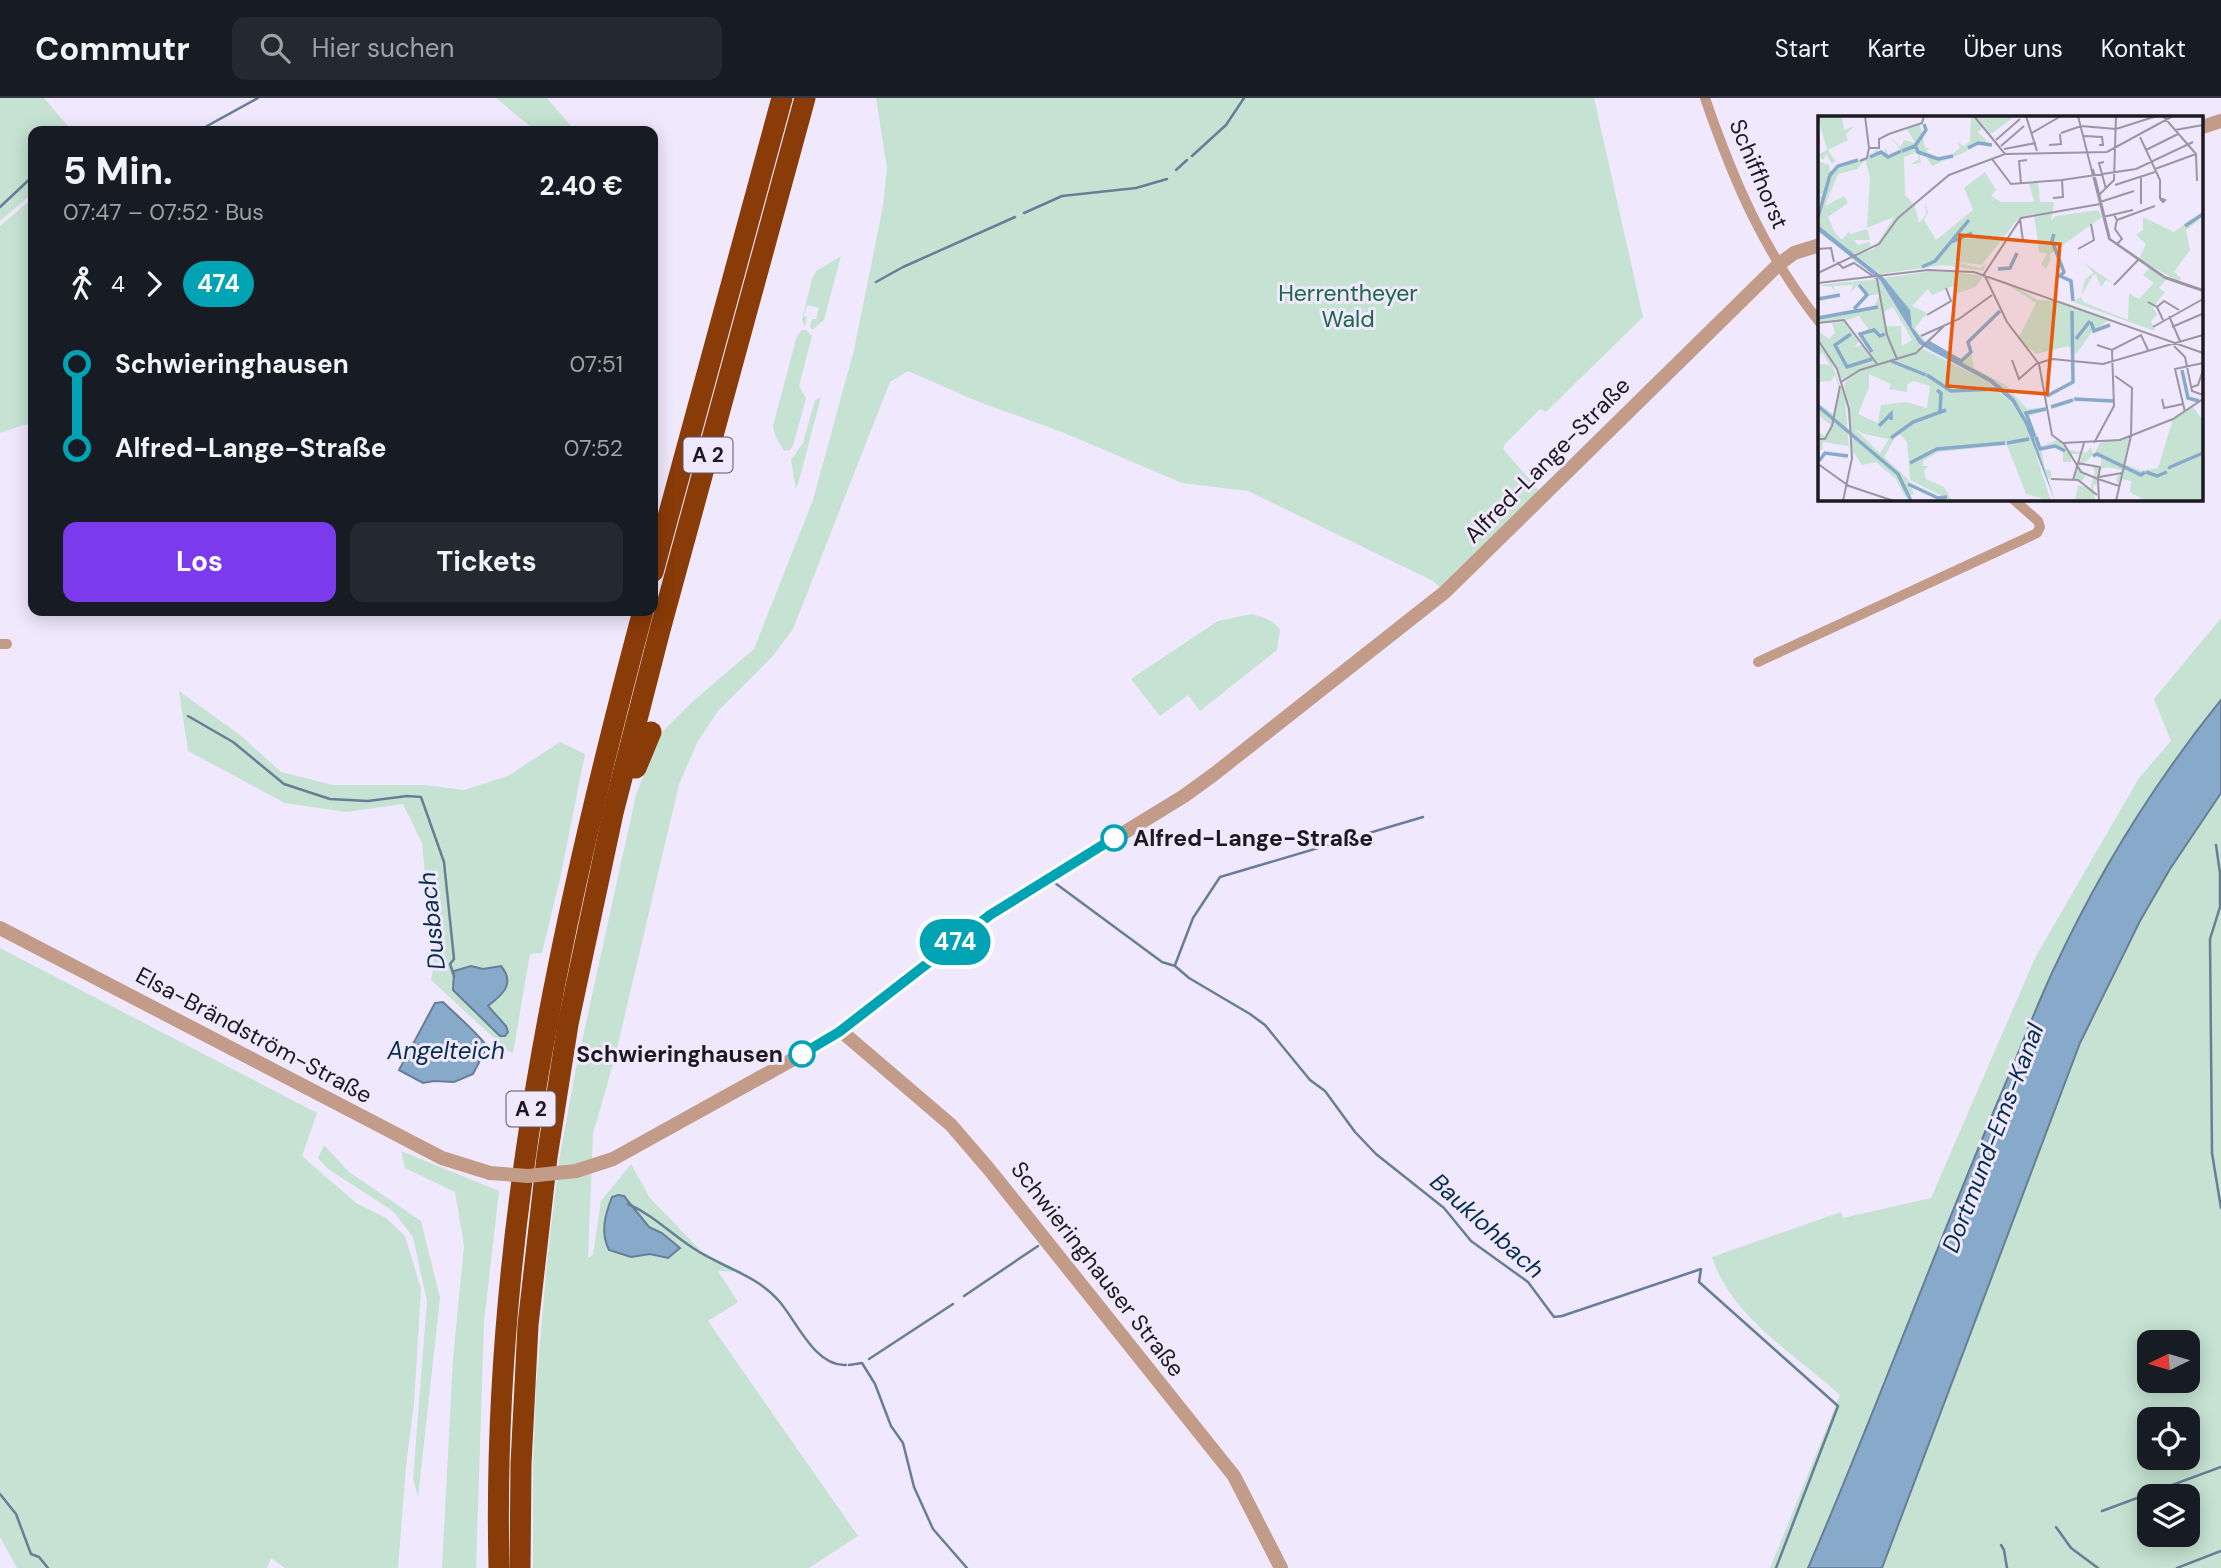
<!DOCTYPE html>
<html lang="de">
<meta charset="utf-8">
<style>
:root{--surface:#171b24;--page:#242831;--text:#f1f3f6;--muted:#9ea1a6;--line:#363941;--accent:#7c3aed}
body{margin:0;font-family:"DM Sans",sans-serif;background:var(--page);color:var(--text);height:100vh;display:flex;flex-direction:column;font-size:26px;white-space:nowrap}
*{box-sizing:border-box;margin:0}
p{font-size:23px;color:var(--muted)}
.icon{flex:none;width:38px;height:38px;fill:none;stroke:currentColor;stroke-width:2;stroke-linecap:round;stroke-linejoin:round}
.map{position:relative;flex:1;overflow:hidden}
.details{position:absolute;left:28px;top:28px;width:630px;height:490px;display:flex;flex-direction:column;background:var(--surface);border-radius:14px;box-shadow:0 4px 18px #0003}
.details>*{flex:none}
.badge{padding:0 14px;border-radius:23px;font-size:24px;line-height:46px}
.needle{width:46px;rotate:265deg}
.fabs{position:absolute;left:2137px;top:1232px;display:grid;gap:14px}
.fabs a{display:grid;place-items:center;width:63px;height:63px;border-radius:14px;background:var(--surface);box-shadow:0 4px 18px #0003;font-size:35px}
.map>.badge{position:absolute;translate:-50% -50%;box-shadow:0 0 0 4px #fff}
.legs{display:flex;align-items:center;gap:10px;height:77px;padding:0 35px;font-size:23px}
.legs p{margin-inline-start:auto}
.headline{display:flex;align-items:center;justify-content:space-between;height:119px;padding:0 35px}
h1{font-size:38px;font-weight:700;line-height:52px}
.button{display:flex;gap:14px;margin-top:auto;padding:14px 35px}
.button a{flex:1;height:80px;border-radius:14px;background:var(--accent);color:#fff;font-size:28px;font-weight:700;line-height:80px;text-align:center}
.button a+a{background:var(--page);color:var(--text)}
ul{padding:0 35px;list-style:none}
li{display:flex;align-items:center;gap:24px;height:84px;font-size:26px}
li i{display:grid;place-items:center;width:10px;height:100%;margin:0 9px;background:currentColor}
li i::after{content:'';width:18px;height:18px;margin:-9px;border:5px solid;border-radius:50%;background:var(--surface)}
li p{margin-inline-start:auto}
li:first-child i{background:linear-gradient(#0000 50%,currentColor 0)}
li:last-child i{background:linear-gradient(currentColor 50%,#0000 0)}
header{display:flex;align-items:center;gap:42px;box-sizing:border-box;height:98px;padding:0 35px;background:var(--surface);border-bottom:2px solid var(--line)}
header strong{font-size:33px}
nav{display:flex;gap:38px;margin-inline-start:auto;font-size:24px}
.search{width:490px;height:63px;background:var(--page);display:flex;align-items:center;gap:18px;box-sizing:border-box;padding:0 24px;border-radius:14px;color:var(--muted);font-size:26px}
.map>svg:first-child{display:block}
.green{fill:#c5e2d2;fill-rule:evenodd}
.water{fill:#87aaca;stroke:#677e97;stroke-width:2}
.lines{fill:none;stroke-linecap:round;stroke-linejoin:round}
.stream{stroke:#677e97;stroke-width:2.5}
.minor{stroke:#c39b89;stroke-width:10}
.tertiary{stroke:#c39b89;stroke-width:14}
.motorway{stroke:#893b08;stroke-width:21}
.tertiary-bridge{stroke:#c39b89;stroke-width:14}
.line-1-casing{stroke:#fff;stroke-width:16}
.line-1{stroke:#00a3b4;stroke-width:10}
.stop-1-dot{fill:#fff;stroke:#00a3b4;stroke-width:3.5}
.labels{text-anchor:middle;stroke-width:6;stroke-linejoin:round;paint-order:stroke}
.shield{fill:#f0e8fc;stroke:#5c5763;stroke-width:2}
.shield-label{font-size:21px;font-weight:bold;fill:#1c1921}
.street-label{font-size:23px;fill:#1c1921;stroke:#f0e8fc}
.park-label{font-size:23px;fill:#196747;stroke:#f0e8fc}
.stop-label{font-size:23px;font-weight:bold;fill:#1c1921;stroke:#f0e8fc;text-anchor:start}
.water-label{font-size:24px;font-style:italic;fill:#042e4e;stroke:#f0e8fc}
.inset-river{fill:none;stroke:#87aaca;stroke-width:3.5}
.inset-road{fill:none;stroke:#9b95a4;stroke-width:2}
.view{fill:#e8590c;fill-opacity:0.15;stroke:#e8590c;stroke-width:3.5}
.inset-edge{fill:none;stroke:#1c1921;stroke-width:3.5}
</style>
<header>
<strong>Commutr</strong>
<div class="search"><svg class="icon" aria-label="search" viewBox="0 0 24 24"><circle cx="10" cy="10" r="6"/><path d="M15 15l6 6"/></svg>Hier suchen</div>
<nav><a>Start</a><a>Karte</a><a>Über uns</a><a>Kontakt</a></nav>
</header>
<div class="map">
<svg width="2221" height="1470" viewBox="0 0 2221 1470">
<rect width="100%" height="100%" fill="#f0e8fc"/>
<g class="green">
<polygon points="0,0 44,0 72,33 33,33 33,95 0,123"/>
<polygon points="496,0 547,0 575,33 536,33"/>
<polygon points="876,0 1594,0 1643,219 1546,314 1540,311 1505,346 1503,351 1544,398 1445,494 1433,483 1248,393 1182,385 1062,334 979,304 908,273 890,284 793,531 772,559 718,613 698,643 679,686 615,959 593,1036 588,1160 593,1157 601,1103 631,1066 650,1100 702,1154 743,1174 718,1173 738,1204 708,1223 858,1438 809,1470 533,1470 533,1369 536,1290 547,1164 559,1063 576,970 636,697 660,636 692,604 754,551 813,402 854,252 883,108 887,70"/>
<polygon points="33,100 33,324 0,335 0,128"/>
<polygon points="841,158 824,222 812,232 810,229 812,221 816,221 819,210 807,207 804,218 807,219 805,229 802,222 812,181 816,173"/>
<polygon points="802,232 806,232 812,238 799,288 806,300 793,348 790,352 784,353 775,337 773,328 797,238"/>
<polygon points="821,299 798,386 796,391 791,362 803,345 815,302"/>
<path d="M 1251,516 C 1263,519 1273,522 1280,532 L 1277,552 L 1200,613 L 1188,597 L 1160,618 L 1131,581 L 1218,523 Z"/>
<path d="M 2221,520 L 2221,602 L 2154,694 L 2113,758 L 2052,874 L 1949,1120 L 1912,1216 L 1808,1470 L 1770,1470 L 1840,1297 C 1794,1255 1732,1220 1712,1159 L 1841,1114 L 1843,1120 L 1931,1100 L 2036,858 L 2139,680 L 2171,643 L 2154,601 Z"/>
<polygon points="179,593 240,637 281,674 333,687 424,687 464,692 508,678 560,644 585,656 561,776 542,855 530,856 513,955 508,953 431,882 434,867 422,745 403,706 346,714 285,705 188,653"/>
<path d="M 2221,695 L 2221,1470 L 1882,1470 L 2080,945 L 2140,823 L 2170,771 ZM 2149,1244 L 2188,1244 L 2188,1283 L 2149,1283 ZM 2149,1321 L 2188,1321 L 2188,1360 L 2149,1360 ZM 2149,1398 L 2188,1398 L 2188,1437 L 2149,1437 Z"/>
<polygon points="0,850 317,1015 302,1058 356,1105 386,1120 405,1138 421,1191 414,1305 406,1368 398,1470 285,1470 271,1460 267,1470 17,1470 0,1439"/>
<polygon points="324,1047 349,1074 421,1123 440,1200 418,1399 413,1381 427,1203 413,1139 393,1113 328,1071 318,1060"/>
<polygon points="401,1053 499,1093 484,1224 476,1470 442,1470 453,1261 464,1148 455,1094 405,1070"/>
</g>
<g class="water">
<path d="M 2221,602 L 2221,695 L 2170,771 L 2140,823 L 2080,945 L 1882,1470 L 1808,1470 C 1877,1311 1936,1148 2004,989 C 2020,952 2034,914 2051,877 C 2096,779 2153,686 2221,602 Z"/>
<path d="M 471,868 L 483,871 L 501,868 C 516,886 502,897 488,908 L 506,928 L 508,934 L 505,938 L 500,938 L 453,892 L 454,873 Z"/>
<path d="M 443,904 C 452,913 484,941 487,949 L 473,976 L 454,984 L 434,983 L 423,985 L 399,972 L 435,905 Z"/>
<path d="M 618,1097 L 624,1098 L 649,1129 L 662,1135 L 680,1150 L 668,1160 L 650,1156 L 631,1159 L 609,1152 C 600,1134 605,1117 612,1099 Z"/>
</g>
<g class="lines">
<g class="stream">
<polyline points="198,33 258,0"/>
<polyline points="1192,58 1226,27 1244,0"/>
<polyline points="1176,72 1187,62"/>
<polyline points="0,109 33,78"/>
<polyline points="1024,115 1062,98 1136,90 1167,81"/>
<polyline points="876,184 903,169 1015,119"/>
<polyline points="188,618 233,644 284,686 330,701 368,703 407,698 421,699 444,764 454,861 450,866 454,878"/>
<polyline points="2216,747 2220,775 2220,809 2210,841 2212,1055 2221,1110"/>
<polyline points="1055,785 1162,864 1175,868 1189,880 1250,916 1265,927 1310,982 1325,993 1355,1034 1376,1056 1444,1110 1471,1143 1528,1184 1554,1219 1562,1218 1701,1171 1699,1184 1838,1308 1776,1470"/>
<polyline points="1175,867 1193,820 1220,779 1423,719"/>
<path d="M 628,1106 C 653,1117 670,1135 693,1150 C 721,1169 757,1177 779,1203 C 796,1222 815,1269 846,1267"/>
<polyline points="964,1198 1038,1148"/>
<polyline points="869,1261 953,1206"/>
<polyline points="849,1267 862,1265 875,1286 891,1328 903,1345 914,1389 933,1431 967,1470"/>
<polyline points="0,1396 16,1416 31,1456 39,1459 48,1470"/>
<polyline points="2102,1413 2221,1369"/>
<polyline points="2056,1429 2071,1450 2098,1470"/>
<polyline points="2001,1447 2004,1452 2007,1470"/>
<polyline points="2177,1470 2221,1453"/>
</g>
<g class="minor">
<path d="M 1705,0 C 1734,84 1764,154 1820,225"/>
<polyline points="0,546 7,546"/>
<polyline points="1758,564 2037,435 2040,429 2038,423 2013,401"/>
</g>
<g class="tertiary">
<polyline points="2202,29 2221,23"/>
<polyline points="0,830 442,1060 490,1075"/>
<polyline points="841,933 951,1027 988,1070 1234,1378 1281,1470"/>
<polyline points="576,1073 613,1061 826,943 990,817 1184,698 1213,677 1445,494 1778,167 1794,155 1820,147"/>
</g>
<g class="motorway">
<polyline points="653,474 782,0"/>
<polyline points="636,670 651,634"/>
<path d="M 499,1470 C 491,1142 559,827 643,513"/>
<polyline points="520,1470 521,1366 528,1227 547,1059 568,926 613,715 660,532 805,0"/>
</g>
<polyline class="tertiary-bridge" points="490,1075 528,1078 576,1073"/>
</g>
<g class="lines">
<defs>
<polyline id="line-1" points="802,956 839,934 990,817 1114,740"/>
</defs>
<use href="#line-1" class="line-1-casing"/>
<use href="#line-1" class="line-1"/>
</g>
<g class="stop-1-dot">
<circle cx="1114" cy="740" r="12"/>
<circle cx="802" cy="956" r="12"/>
</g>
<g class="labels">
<g class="shield">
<rect x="683.5" y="339.5" width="49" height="35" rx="5"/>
<rect x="506.5" y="993.5" width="49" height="35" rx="5"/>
</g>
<g class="shield-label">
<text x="708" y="364">A 2</text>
<text x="531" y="1018">A 2</text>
</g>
<g class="street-label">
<text transform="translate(1759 76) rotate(67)" y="8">Schiffhorst</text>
<text transform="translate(1547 362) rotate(-45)" y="8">Alfred-Lange-Straße</text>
<text transform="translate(254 937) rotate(28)" y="8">Elsa-Brändström-Straße</text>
<text transform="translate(1098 1171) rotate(52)" y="8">Schwieringhauser Straße</text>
</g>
<g class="park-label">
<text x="1348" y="203">Herrentheyer<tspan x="1348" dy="26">Wald</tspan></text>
</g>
<g class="stop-label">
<text x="1133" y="748">Alfred-Lange-Straße</text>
<text x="783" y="964" text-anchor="end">Schwieringhausen</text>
</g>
<g class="water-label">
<text transform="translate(432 823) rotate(-96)" y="8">Dusbach</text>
<text x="446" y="961">Angelteich</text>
<text transform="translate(1993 1040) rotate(-69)" y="8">Dortmund-Ems-Kanal</text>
<text transform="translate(1487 1128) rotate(42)" y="8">Bauklohbach</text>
</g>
</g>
<g transform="translate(1818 18)">
<rect width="385" height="385" fill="#f0e8fc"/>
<path d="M 11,0 L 24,2 L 26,14 L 37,10 L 28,18 L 30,24 L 10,34 L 17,45 L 14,48 L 8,38 L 5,44 L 0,39 L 9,34 L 0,1 ZM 153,0 L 165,11 L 160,16 L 173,29 L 156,28 L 147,36 L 114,50 L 105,36 L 101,37 L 103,47 L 93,48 L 101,43 L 99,36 L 86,41 L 87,79 L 96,88 L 101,107 L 108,99 L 107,85 L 110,97 L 106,104 L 118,124 L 155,94 L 146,72 L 167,56 L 178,74 L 173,80 L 183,86 L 216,86 L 211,67 L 220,67 L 222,86 L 236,86 L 233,105 L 238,100 L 280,94 L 284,101 L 231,139 L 233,143 L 228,153 L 223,148 L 229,138 L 221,136 L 216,98 L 199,104 L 164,149 L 134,145 L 162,152 L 168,148 L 165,155 L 125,149 L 62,158 L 38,139 L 56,133 L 76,101 L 49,112 L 52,61 L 47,44 L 39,53 L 20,58 L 7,90 L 26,80 L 30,87 L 10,101 L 16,115 L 24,124 L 31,115 L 32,118 L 49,113 L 52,124 L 36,124 L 40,129 L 51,126 L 53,130 L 36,138 L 0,109 L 0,92 L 6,85 L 0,82 L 5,78 L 0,77 L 0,45 L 11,49 L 12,55 L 56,38 L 57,34 L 67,36 L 67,30 L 70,39 L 76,40 L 83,35 L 71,19 L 82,31 L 86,24 L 97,27 L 89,13 L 102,8 L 107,32 L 112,32 L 108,35 L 121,43 L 132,40 L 142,32 L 139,26 L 146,30 L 152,25 ZM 158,0 L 195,0 L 196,1 L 173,18 ZM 325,101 L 356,116 L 376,102 L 381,104 L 368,114 L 372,134 L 356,156 L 363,162 L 361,166 L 321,143 L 328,128 L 318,119 L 325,114 ZM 265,146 L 296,168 L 288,164 L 283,171 L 278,158 L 275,159 L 263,180 L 265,186 L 310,204 L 311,177 L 321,183 L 336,167 L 325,159 L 331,152 L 348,164 L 341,172 L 347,176 L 335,191 L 339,199 L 333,205 L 337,215 L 255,186 L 263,181 L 267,163 L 276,157 ZM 122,154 L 173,161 L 191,167 L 220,184 L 243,185 L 298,205 L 289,205 L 274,216 L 258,238 L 250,230 L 218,238 L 200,223 L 218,187 L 190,169 L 165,161 L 158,171 L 140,177 L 135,170 L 114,179 L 110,173 L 94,190 L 109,197 L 97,212 L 107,225 L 116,218 L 112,227 L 143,245 L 153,237 L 156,252 L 189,270 L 209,293 L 228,291 L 225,273 L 228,280 L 231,277 L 245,271 L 228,282 L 230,294 L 211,300 L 222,331 L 239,324 L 250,334 L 268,337 L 273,331 L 275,340 L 282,327 L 313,320 L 306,348 L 324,355 L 340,352 L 355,303 L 375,291 L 383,302 L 385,296 L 385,385 L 328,385 L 312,376 L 313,365 L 303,363 L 301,370 L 298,363 L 304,354 L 291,351 L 283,353 L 280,369 L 275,369 L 277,385 L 257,385 L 260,369 L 272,373 L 277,356 L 274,348 L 283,351 L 283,342 L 274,340 L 261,351 L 268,359 L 263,366 L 255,364 L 265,338 L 253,338 L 253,346 L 245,346 L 245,335 L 236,331 L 223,333 L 227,353 L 233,354 L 233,363 L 229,362 L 211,307 L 197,285 L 176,265 L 105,225 L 94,211 L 92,194 L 66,162 ZM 61,163 L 103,232 L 169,265 L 195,288 L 209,311 L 233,385 L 208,378 L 189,329 L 120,336 L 105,345 L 105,350 L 111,350 L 106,354 L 108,363 L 126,371 L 134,385 L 92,364 L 89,326 L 80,316 L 66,341 L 90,363 L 96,378 L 87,381 L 78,363 L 58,346 L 44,349 L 35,336 L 26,268 L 30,263 L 24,263 L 0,223 L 0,215 L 11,223 L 17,217 L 14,207 L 23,206 L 0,207 L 0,200 L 56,190 L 62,178 L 49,180 L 37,193 L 48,178 L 40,169 L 33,176 L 35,169 L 16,170 L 17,176 L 14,171 L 0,169 ZM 75,191 L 94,224 L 84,230 L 83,210 L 68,210 L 66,205 L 67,195 ZM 41,200 L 50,213 L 41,220 L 53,233 L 53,239 L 44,229 L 36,231 L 41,226 L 26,205 ZM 51,258 L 73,268 L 71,273 L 89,276 L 89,268 L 96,265 L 112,270 L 109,292 L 88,286 L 63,289 L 60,307 L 40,298 L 51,271 ZM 37,313 L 46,318 L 71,323 L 62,337 ZM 0,227 L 12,243 L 27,282 L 31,334 L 30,330 L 5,326 L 4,334 L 0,333 L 0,316 L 7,320 L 13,309 L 0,299 L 0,287 L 15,298 L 22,275 L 17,259 L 13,265 L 0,266 L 0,248 L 12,249 L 4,236 L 0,243 Z" fill="#c5e2d2" fill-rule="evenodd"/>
<path d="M 0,109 L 66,162 L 92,194 L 94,211 L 105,225 L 174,263 L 196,282 L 212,310 L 237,385 L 207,308 L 194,286 L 171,266 L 101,228 L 62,164 L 0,115 Z" fill="#87aaca"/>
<path class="inset-river" d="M 98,31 L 100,36 L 120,43 L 135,40M 150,32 L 160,27 L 174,29M 84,35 L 97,30 L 108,14 L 106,8M 52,41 L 63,36 L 70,41 L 83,35M 0,101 L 12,59 L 20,50 L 40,44M 367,110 L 385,98M 236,118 L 234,125 L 246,156 L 242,160 L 253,165 L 255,185M 131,127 L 154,117M 104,151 L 117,145 L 151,104M 180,153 L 192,152 L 199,137M 0,183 L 22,179M 36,193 L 49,179 L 41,169M 0,202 L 60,191M 273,206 L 276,215 L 292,209M 33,218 L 17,229 L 29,251 L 54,243M 258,223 L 272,205M 110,226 L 143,245 L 153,236 L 150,226 L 182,195M 54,236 L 42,218 L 56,214 L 62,220 L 67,218M 73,245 L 108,259M 364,254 L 370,282 L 381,285M 109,259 L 133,275 L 178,273M 119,274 L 123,277 L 122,296M 229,280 L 255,266 L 254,195M 256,283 L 295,285M 0,290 L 80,358 L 93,385M 233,291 L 255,284M 61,310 L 73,298 L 73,304M 217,321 L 208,297 L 228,293M 218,321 L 222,333 L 237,330 L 247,335M 73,322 L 95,306 L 128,294M 189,327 L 211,323M 275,340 L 279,338 L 323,359 L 327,356M 1,345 L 7,337 L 30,340M 92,347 L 119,333 L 187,327M 350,352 L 385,337M 328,356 L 339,360 L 349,356M 90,368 L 120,382 L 129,381"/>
<path class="inset-road" d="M 156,0 L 187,38M 208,0 L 219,35M 260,0 L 291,123 L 347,162 L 385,175M 345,0 L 378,38 L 379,65M 357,14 L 385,9M 214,17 L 243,0M 243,17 L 263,10 L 298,13 L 339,0M 266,20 L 284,21 L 285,29 L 281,29M 322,21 L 342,64 L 342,82 L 343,84 L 345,86 L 347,84 L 342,82M 178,24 L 202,3M 231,29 L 243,28 L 242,18M 183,30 L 206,10M 51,32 L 61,32 L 61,23 L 71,18 L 104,7 L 106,0M 186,33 L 218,27M 328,34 L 360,18M 174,43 L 193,68 L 244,64 L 318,53 L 375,26M 42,45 L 49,42 L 51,32 L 47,0M 286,46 L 281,47 L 288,73M 275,53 L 292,123 L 347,161 L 385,174M 337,53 L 378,38M 323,62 L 323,88M 203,67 L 201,45 L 209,44M 297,69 L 337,56M 281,79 L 296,64 L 298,0M 235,82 L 245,81 L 244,64M 282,86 L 316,75M 296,99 L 299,104 L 337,90M 285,101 L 315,94M 202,103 L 205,125M 299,128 L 304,123 L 297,113 L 299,104M 0,133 L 13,132 L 16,146M 260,133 L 276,124 L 273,108M 19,146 L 25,152 L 36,147 L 59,163 L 69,219 L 79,243M 0,157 L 61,128 L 80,102 L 131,59 L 187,38 L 289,36 L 355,0M 0,167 L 110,154 L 156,156 L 385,237M 296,169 L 320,144M 330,186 L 339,191 L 345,204M 339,191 L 346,185 L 361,194M 109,199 L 133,185 L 128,172M 351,200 L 362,225M 0,207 L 26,204 L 59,248M 335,211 L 385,183M 354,211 L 384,198M 103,220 L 141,203 L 174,179M 0,224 L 19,253 L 31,293 L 34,342 L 25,385M 279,229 L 294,234 L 323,219 L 330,234M 356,230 L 367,241 L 374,275 L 385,279M 194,244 L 201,263 L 218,248 L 234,243 L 285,248 L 385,219M 297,260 L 314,272 L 313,320 L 298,385M 23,266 L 42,254 L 98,237 L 127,209M 374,271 L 380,269 L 385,254M 344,283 L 346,292 L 365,288M 367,296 L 357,253 L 385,247M 0,323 L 7,323 L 14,310 L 22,270M 245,327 L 302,324 L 355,303 L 385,283M 276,327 L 296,290 L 294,234M 259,347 L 282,351 L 280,363M 0,348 L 31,370 L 76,385M 281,361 L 304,357M 233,363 L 260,364 L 279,379M 280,363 L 301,370M 255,364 L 266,327M 281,385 L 280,363 L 263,356 L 246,328 L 234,319 L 221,248 L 189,206 L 166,158 L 203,102 L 282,88"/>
<path class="view" d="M 142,119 L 242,128 L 229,278 L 129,270 Z"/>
<rect width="385" height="385" class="inset-edge"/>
</g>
</svg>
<div class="fabs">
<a><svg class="needle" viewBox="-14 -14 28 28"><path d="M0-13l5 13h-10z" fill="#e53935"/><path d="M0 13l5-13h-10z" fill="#9ea1a6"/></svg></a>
<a><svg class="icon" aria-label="locate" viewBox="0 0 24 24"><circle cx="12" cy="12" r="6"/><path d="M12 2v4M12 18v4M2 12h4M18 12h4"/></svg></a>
<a><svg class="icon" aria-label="layers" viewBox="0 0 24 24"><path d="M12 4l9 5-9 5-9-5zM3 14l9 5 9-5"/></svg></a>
</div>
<b class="badge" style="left:955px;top:844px;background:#00a3b4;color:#fff">474</b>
<section class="details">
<div class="headline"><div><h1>5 Min.</h1><p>07:47 – 07:52 · Bus</p></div><b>2.40 €</b></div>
<div class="legs"><svg class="icon" aria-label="walk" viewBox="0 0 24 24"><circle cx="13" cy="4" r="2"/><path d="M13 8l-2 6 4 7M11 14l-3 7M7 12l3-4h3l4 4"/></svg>4<svg class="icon" aria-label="forward" viewBox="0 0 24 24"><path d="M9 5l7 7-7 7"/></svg><b class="badge" style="background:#00a3b4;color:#fff">474</b></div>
<ul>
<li><i style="color:#00a3b4"></i><b>Schwieringhausen</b><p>07:51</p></li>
<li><i style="color:#00a3b4"></i><b>Alfred-Lange-Straße</b><p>07:52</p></li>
</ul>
<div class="button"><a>Los</a><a>Tickets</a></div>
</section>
</div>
